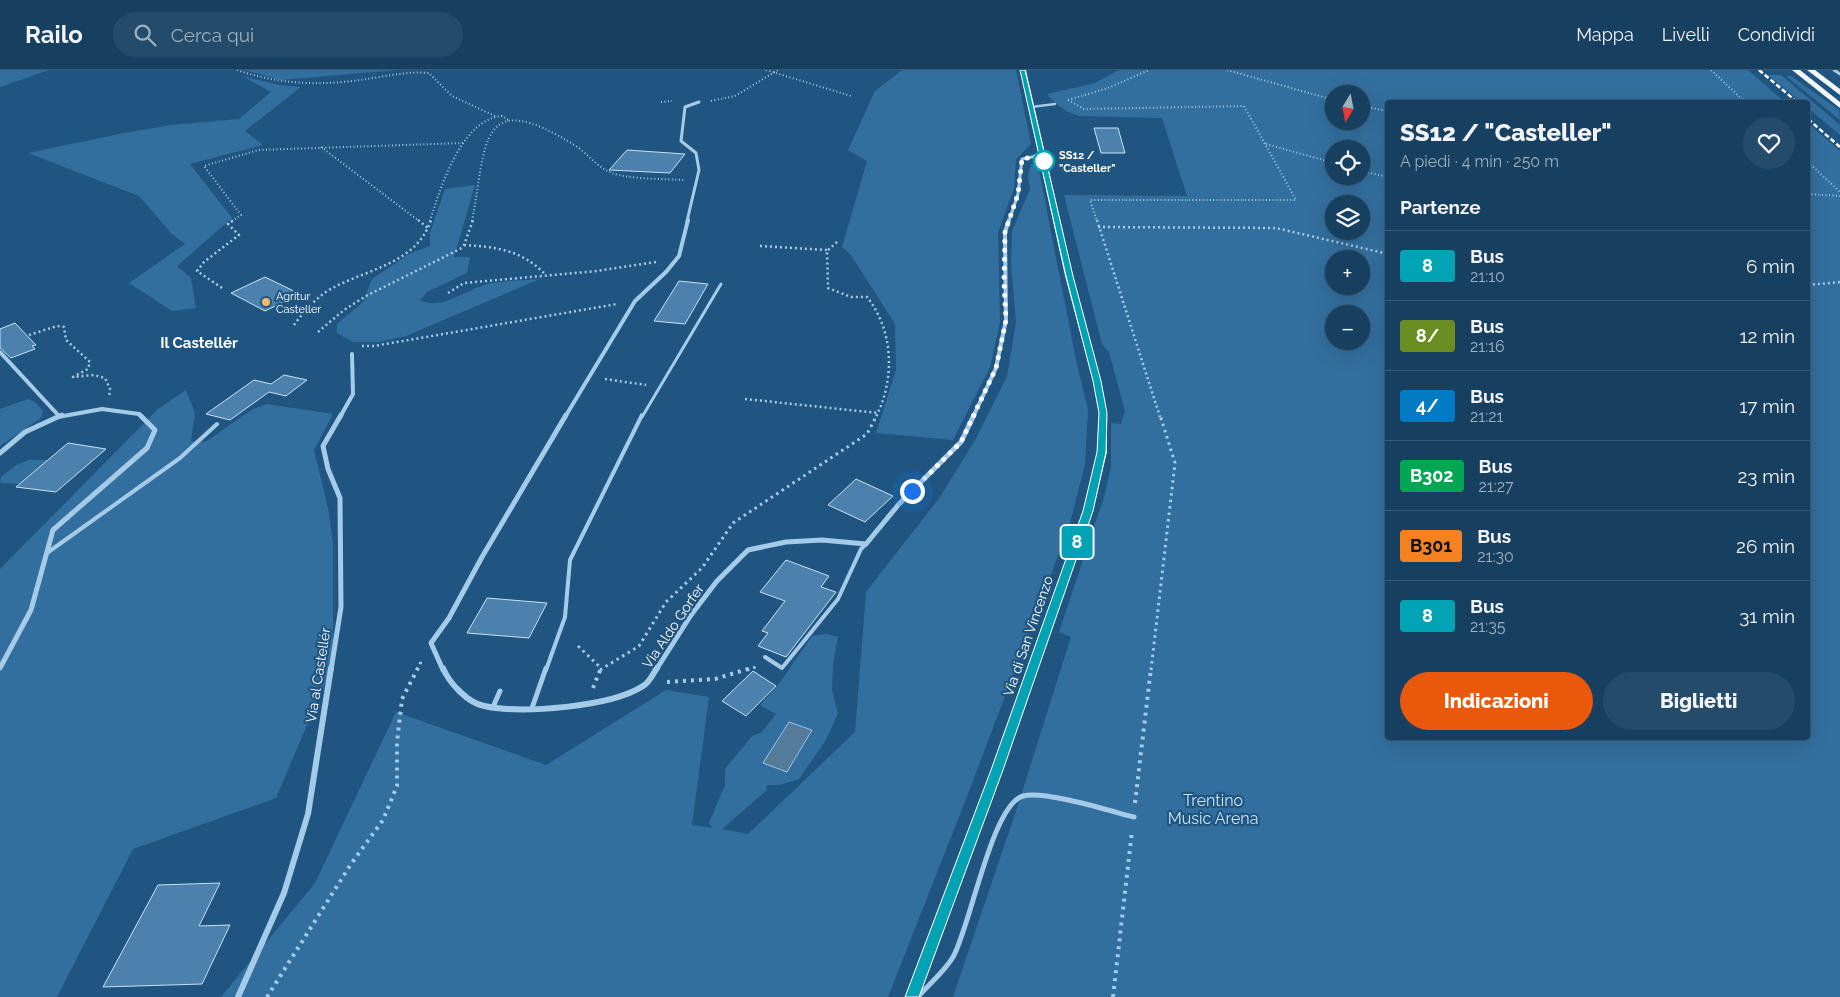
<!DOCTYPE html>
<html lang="it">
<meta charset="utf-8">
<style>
:root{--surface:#174060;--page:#244b69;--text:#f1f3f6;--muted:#9eafbd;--line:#365975;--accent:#ea580c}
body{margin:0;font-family:Raleway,sans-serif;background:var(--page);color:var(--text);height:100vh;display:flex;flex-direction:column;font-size:19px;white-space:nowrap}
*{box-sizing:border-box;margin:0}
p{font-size:16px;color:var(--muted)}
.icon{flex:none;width:28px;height:28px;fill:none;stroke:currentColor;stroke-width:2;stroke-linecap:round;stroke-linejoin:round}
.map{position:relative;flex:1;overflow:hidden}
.sheet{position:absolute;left:1385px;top:30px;width:425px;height:640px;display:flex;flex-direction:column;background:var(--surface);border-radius:5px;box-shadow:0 5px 20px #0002,0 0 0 1px var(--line)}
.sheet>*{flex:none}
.badge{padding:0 10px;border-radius:4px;font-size:18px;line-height:32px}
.needle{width:32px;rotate:190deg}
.controls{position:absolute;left:1325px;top:15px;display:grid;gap:10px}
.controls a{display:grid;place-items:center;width:45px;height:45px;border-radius:50%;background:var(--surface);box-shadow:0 5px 20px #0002,0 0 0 1px var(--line);font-size:25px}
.you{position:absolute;width:25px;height:25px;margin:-12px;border:4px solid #fff;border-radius:50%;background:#1a73e8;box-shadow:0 0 0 8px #1a73e833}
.map>.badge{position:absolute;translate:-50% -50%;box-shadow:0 0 0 2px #fff}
h2{padding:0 15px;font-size:19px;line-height:45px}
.round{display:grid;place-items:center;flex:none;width:52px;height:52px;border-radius:26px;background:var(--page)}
.overview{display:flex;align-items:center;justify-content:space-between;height:85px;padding:0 15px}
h1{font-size:24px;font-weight:800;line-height:38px}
.action{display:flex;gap:10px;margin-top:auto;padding:10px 15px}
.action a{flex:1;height:58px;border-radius:30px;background:var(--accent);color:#fff;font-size:20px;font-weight:800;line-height:58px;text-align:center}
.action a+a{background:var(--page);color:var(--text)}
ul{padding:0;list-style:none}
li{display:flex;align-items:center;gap:15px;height:70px;padding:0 15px;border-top:1px solid var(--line)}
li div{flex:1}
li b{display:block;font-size:19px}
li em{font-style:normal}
li .badge{min-width:55px;font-weight:700;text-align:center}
header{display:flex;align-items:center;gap:30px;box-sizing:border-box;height:70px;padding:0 25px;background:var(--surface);border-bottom:1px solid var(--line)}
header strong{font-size:24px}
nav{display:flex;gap:28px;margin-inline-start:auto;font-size:18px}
.search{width:350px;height:45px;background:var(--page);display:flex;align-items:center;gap:12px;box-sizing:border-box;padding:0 18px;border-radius:28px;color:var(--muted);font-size:19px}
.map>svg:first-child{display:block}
.green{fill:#336f9e;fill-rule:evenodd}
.water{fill:#547b9a;stroke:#97c7ea}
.building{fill:#4b81ac;stroke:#c8e2f6}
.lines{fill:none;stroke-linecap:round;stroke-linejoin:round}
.path-far3{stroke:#a4cbe8;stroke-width:2;stroke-dasharray:1 2.5;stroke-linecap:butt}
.path-far2{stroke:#a4cbe8;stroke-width:2.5;stroke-dasharray:2 3;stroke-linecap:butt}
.path-far1{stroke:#a4cbe8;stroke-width:3;stroke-dasharray:2.5 4;stroke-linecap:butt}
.path{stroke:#a4cbe8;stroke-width:4;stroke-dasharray:3 5;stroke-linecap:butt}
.service-far3{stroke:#a4cbe8;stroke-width:2.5}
.service-far2{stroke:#a4cbe8;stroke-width:3}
.service-far1{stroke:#a4cbe8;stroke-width:4}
.service{stroke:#a4cbe8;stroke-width:5}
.minor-far3{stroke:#a4cbe8;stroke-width:3}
.minor-far2{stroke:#a4cbe8;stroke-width:4}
.minor-far1{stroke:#a4cbe8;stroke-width:5}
.minor{stroke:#a4cbe8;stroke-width:6}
.secondary{fill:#cfe5f6;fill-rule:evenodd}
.trunk{fill:#f2f8fe;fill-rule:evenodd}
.rail{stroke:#fff;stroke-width:2.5;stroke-dasharray:5 2.5;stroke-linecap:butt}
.line{fill:#00a3b4;stroke:#fff}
.walk{stroke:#fff;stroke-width:5;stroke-dasharray:0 9}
.stop-dot{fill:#fff;stroke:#00a3b4;stroke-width:2.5}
.poi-dot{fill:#f6bb64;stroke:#1f5580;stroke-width:2}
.labels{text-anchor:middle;stroke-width:4.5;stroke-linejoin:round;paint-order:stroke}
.far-stop-label{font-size:11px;font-weight:bold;fill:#fff;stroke:#1f5580;text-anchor:start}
.far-poi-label{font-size:11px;fill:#fff;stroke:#1f5580;text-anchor:start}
.street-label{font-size:14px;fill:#fff;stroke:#1f5580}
.neighbourhood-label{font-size:15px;font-weight:bold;fill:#fff;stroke:#1f5580}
.near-park-label{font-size:16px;fill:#c8e2f6;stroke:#1f5580}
</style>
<header>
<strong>Railo</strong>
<div class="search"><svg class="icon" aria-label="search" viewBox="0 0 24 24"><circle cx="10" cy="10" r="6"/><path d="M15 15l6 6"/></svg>Cerca qui</div>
<nav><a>Mappa</a><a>Livelli</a><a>Condividi</a></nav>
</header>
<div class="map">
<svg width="1840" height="927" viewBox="0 0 1840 927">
<rect width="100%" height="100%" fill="#1f5580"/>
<g class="green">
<polygon points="0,0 49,0 0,17"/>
<polygon points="245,0 398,0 281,10"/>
<polygon points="902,0 1016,0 1031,74 1016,89 1014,118 998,163 1000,252 990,297 953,370 876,363 896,300 895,254 851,185 842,177 867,91 848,80 875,21"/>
<path d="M 1119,0 L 1748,0 L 1785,32 L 1388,32 L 1388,668 L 1808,668 L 1808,53 L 1840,81 L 1840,927 L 953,927 L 1017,738 L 1071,567 L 1059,562 L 1104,427 L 1111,397 L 1111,353 L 1121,354 L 1125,341 L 1109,282 L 1102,274 L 1064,125 L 1187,126 L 1162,48 L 1079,46 C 1065,42 1056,35 1047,24 L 1095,13 ZM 1334,24 L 1361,24 L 1361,51 L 1334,51 ZM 1334,79 L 1361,79 L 1361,106 L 1334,106 ZM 1334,134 L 1361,134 L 1361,161 L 1334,161 ZM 1334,189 L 1361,189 L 1361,216 L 1334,216 ZM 1334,244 L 1361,244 L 1361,271 L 1334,271 Z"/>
<polygon points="1768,5 1781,5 1840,55 1840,65 1808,38 1808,32 1801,32"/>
<polygon points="242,6 279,15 301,17 245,61 263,75 190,94 232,148 177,196 191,208 196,238 172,241 129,213 185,174 172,164 139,126 28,83 124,63 172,55 239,49 271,22"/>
<polygon points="1786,6 1791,6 1839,40 1840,50"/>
<polygon points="1031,94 1038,95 1076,290 1088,339 1085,394 1069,457 968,724 888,927 221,927 315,813 396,642 546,695 666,620 709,627 692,755 713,758 709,753 725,715 725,699 752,666 761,663 776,644 760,635 781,611 812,566 826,564 838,567 833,594 832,620 838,643 826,670 799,709 780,715 767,715 766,721 722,759 748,764 855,662 866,522 940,427 975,370 1007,306 1016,253 1011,193 1012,161 1030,119 1028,106"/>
<path d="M 475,115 L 454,187 L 470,187 L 467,203 L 427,222 L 420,230 C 441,241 461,222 482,216 C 499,210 522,211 540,209 L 406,266 L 378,272 L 353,272 L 337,263 L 337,254 L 363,232 L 372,209 L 409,184 L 430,176 L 430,163 L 445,119 Z"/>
<polygon points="186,320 195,343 191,371 205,372 253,339 267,334 333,344 314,380 328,438 333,473 333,594 276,728 133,779 57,927 0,927 0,499 158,339"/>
<polygon points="28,329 35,332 43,341 41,348 0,376 0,339"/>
<polygon points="29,390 48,390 19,414 0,413 1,407 16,395"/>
</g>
<polygon class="water" points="789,652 812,660 787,702 763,693"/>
<g class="building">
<polygon points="1094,58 1118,58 1125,83 1101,83"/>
<polygon points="627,80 685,84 670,103 609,100"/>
<polygon points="265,207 300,224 265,241 231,223"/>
<polygon points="679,211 708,214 685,254 654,251"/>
<polygon points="15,253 36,275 32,276 35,279 11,288 0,278 0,259"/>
<polygon points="284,305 307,310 286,326 269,322 230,350 206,344 254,310 271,314"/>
<polygon points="68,373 106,379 56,422 16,417"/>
<polygon points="856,409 893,426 865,452 828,435"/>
<polygon points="786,490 829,506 821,517 836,522 786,587 758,576 768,563 762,561 785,531 760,522"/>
<polygon points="487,528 547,533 529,568 467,563"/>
<polygon points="753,601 776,616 746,646 722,631"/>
<polygon points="220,813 199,856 230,855 202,914 103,917 158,815"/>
</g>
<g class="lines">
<g class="path-far3">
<path d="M 237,0 C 278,14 317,16 360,10 C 383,7 405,1 429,3 L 452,26 L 495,46"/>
<polyline points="766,0 851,26"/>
<polyline points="1227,0 1334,30"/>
<polyline points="1711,0 1745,32"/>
<polyline points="1068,30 1084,39 1244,36 1296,130 1090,130 1097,151"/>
<polyline points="1068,30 1108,18 1149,0"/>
<polyline points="711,31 735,26 778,0"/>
<polyline points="661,32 672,31"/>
<polyline points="1361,36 1388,41"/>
<polyline points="1266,74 1334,93"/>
<polyline points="321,77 419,151"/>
<polyline points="1808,92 1840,122"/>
<polyline points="1361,101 1388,107"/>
<polyline points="1808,124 1840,126"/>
<polyline points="232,151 241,145 204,96 258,80 463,73"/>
<path d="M 430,151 C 440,119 461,49 502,46 L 508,50"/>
<path d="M 472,151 C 487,75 477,14 576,76 C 588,84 598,98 612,103 C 626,109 667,109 684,110"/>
</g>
<g class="path-far2">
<polyline points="418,150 428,158"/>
<polyline points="1097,150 1160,347"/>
<polyline points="1098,157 1276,158 1388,184"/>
<path d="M 837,172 L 827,181 L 828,218 L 851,227 L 867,227 C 894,261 895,309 876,347"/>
<path d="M 464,175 C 497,177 521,180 545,204"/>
<polyline points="760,176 827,180"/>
<polyline points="1808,215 1840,212"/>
<polyline points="222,218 197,201 204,192 239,165 228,154 234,150"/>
<polyline points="448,223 464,213 597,201 656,192"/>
<path d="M 294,255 C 304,241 315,229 329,220 C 365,199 416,195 431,150"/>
<polyline points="318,262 344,240 366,226 460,179 464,175 473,150"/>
<polyline points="29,265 57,256 64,257 66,270 90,292 88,299 73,307 94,305 105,308 110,319 109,328"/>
<polyline points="362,276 374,276 617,234"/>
<polyline points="605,309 646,315"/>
<polyline points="745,329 878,343"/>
</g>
<g class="path-far1">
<polyline points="578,576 601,598"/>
<polyline points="417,600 422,590"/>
<polyline points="600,600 639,576 666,532 702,498 733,453 867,364 877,345"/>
<polyline points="747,600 756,597"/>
<polyline points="1151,600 1175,393 1160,345"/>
</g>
<g class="path">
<polyline points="667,612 715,609 751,598"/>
<polyline points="593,618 601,598"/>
<polyline points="1135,733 1151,598"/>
<polyline points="267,927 351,794 383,750 397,716 397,672 402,629 418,598"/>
<polyline points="1113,927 1132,761"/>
</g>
<polyline class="service-far3" points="1031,37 1055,34"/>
<polyline class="service-far2" points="642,347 721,214"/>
<g class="service-far1">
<polyline points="47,483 180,388 217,354"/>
<polyline points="765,587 782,598 838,529 861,479 866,474"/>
<polyline points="546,600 565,547 570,490 642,345"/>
</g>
<g class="service">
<polyline points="493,637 500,621"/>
<polyline points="532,638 546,598"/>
<path d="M 918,927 C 929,914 945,901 953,887 C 970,858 992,734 1023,726 C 1044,720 1110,741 1134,747"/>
</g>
<g class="minor-far3">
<polyline points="1834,0 1840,4"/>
<polyline points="687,151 699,100 696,83 681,71 685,37 699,32"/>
<polyline points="1009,151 1018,124 1022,89 1042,85"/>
</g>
<g class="minor-far2">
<polyline points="0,282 59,346"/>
<polyline points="58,347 102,339 139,344 142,347"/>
<polyline points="340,347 353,324 352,284"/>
<polyline points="565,347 635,231 666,202 679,186 688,150"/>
<polyline points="973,347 996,298 1006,250 1005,162 1009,150"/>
</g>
<g class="minor-far1">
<polyline points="0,383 25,362 62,345"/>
<polyline points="0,598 31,540 53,460 147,378 155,360 140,345"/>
<polyline points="331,600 341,537 340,428 328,399 323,376 341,345"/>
<polyline points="443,600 431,573 449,548 482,487 566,345"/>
<polyline points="656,600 691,545 717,511 748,480 786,472 822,470 866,474 899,434 961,372 974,345"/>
</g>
<g class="minor">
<path d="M 443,598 C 449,613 468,633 484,636 C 522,644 611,637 643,616 C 649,613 653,604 657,598"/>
<polyline points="238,927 284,823 308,744 331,598"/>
</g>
<polygon class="secondary" points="1020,0 1026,0 1073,206 1101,311 1107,343 1107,382 1093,441 1003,700 919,927 905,927 991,700 1083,441 1097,382 1099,343 1093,311 1065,206"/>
<g class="trunk">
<polygon points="1792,0 1800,0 1840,32 1840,38"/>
<polygon points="1807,0 1815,0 1840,19 1840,25"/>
</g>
<g class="rail">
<polyline points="1759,0 1797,32"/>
<polyline points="1808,49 1840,77"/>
</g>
</g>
<polygon class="line" points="1020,0 1025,0 1073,206 1101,311 1107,343 1106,382 1093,441 1003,700 919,927 905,927 991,700 1083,441 1097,382 1099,343 1093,311 1066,206"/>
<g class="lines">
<polyline class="walk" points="912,421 961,372 996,298 1006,250 1004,212 1005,162 1018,124 1022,89 1042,85 1044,91"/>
</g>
<circle class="stop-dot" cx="1044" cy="91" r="10"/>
<circle class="poi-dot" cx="266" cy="232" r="5"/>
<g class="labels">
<g class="far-stop-label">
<text x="1059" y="89">SS12 /<tspan x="1059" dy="13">"Casteller"</tspan></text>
</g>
<g class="far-poi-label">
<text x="276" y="230">Agritur<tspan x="276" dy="13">Casteller</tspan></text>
</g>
<g class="street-label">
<text transform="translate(673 556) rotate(-56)" y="5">Via Aldo Gorfer</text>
<text transform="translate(1028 566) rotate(-71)" y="5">Via di San Vincenzo</text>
<text transform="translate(318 605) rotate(-81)" y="5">Via al Castellér</text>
</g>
<g class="neighbourhood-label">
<text x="199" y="278">Il Castellér</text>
</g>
<g class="near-park-label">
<text x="1213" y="736">Trentino<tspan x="1213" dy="18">Music Arena</tspan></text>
</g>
</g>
</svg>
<div class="controls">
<a><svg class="needle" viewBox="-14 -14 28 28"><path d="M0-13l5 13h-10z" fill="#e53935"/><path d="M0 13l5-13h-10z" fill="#9eafbd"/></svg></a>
<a><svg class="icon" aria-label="locate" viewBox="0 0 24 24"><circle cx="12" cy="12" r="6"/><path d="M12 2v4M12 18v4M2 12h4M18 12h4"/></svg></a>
<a><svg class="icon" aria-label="layers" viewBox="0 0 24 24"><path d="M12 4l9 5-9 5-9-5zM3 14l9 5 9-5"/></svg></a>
<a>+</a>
<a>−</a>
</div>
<div class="you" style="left:912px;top:421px"></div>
<b class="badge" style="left:1077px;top:472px;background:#00a3b4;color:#fff">8</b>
<section class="sheet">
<div class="overview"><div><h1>SS12 / &quot;Casteller&quot;</h1><p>A piedi · 4 min · 250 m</p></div><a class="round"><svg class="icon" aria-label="heart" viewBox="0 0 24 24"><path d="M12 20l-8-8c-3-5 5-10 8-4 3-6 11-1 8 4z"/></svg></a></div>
<h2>Partenze</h2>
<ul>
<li><span class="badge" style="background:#00a3b4;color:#fff">8</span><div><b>Bus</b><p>21:10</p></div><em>6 min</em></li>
<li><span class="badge" style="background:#6b8e23;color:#fff">8/</span><div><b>Bus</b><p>21:16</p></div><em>12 min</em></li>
<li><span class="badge" style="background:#007bc3;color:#fff">4/</span><div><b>Bus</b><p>21:21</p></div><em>17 min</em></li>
<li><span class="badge" style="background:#00a651;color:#fff">B302</span><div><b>Bus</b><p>21:27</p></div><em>23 min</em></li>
<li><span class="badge" style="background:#f58220;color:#111">B301</span><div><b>Bus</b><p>21:30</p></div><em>26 min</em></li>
<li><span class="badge" style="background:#00a3b4;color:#fff">8</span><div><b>Bus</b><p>21:35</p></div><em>31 min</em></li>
</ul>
<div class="action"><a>Indicazioni</a><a>Biglietti</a></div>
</section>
</div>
